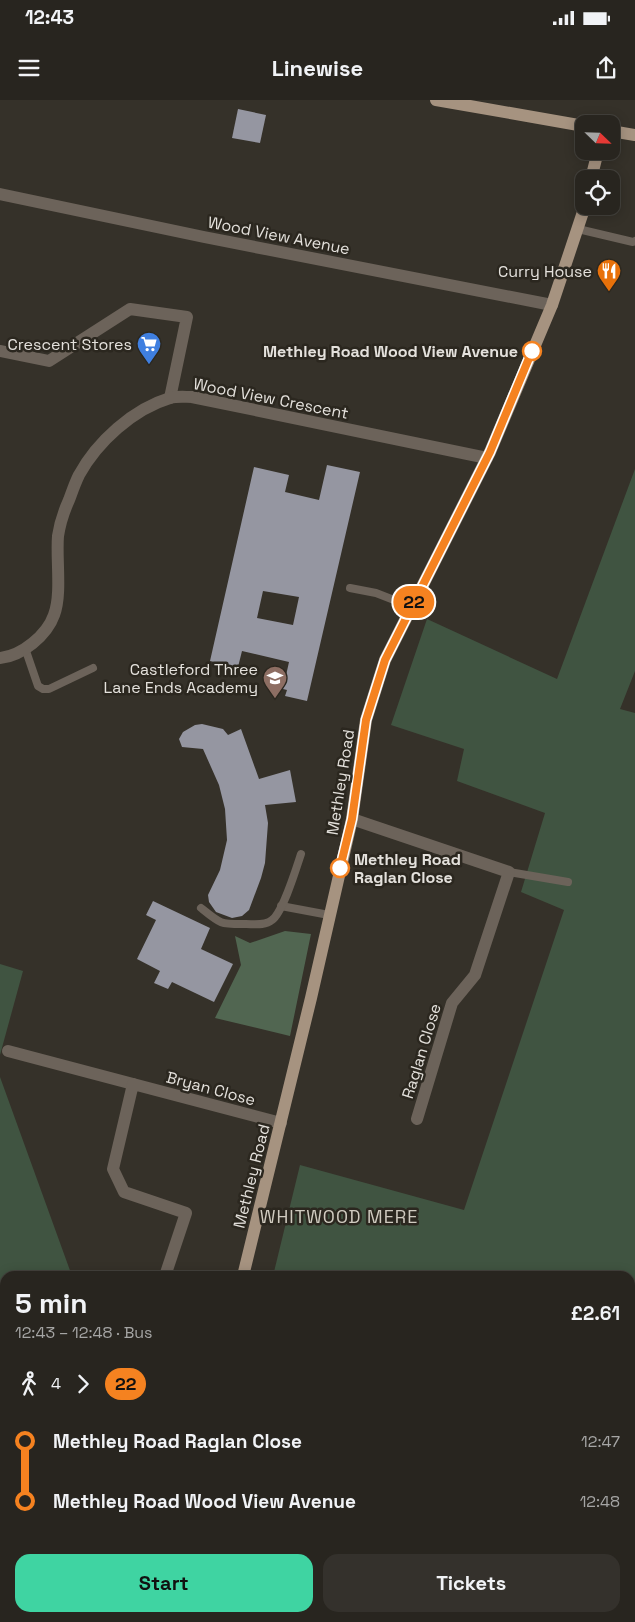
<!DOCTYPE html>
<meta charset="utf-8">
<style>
:root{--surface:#28251f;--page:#34312c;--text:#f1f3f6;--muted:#a5a5a4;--line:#44423d;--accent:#3fd4a2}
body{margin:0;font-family:"Space Grotesk",sans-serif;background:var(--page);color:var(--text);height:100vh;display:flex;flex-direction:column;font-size:19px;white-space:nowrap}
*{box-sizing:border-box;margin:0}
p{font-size:16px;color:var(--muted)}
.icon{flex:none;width:28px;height:28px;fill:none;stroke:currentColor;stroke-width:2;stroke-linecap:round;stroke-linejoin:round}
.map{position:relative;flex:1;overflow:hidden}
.details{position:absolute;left:0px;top:1171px;width:635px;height:351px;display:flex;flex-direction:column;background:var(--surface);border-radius:15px 15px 0 0;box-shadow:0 2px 12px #0003,0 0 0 1px var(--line)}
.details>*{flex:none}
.badge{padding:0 10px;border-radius:16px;font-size:18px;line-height:32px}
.needle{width:32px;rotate:113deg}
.controls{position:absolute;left:575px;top:15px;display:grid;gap:10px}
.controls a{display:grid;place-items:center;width:45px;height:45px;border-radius:10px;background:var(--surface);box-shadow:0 2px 12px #0003,0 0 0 1px var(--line);font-size:25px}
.map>.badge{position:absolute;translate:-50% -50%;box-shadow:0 0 0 2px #fff}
.legs{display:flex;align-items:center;gap:8px;height:55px;padding:0 15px;font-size:16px}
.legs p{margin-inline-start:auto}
.headline{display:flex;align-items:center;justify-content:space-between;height:85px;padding:0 15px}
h1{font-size:28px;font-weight:600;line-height:38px}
.action{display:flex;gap:10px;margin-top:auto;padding:10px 15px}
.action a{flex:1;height:58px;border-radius:15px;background:var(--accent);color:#111;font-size:20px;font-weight:600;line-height:58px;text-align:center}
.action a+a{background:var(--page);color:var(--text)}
ul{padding:0 15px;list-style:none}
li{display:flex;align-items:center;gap:18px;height:60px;font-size:19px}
li i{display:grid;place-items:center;width:8px;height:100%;margin:0 6px;background:currentColor}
li i::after{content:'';width:12px;height:12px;margin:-6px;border:4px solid;border-radius:50%;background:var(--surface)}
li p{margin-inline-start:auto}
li:first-child i{background:linear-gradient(#0000 50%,currentColor 0)}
li:last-child i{background:linear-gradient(currentColor 50%,#0000 0)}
.status{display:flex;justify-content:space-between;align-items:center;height:35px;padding:0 25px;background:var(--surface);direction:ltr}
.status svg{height:14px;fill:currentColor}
header{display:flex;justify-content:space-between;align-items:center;height:65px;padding:0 15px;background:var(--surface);font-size:22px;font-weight:600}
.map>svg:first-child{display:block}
.green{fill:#405441}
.forest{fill:#516651}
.building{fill:#9596a1;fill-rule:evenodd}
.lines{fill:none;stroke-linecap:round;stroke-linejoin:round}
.lane{stroke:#6c635a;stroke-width:8}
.street{stroke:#6c635a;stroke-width:12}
.primary{stroke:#a69380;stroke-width:12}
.line-1-casing{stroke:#fff;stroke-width:11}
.line-1{stroke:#f58220;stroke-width:8}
.stop-1-dot{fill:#fff;stroke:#f58220;stroke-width:2.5}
.labels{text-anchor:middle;stroke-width:5;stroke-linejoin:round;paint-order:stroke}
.street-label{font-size:16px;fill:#e4e1dc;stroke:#2b271f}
.poi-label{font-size:16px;fill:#e4e1dc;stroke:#2b271f;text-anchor:end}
.stop-label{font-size:16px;font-weight:bold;fill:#e4e1dc;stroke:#2b271f;text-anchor:end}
.neighbourhood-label{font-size:18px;letter-spacing:1px;fill:#d0cbc0;stroke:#2b271f}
</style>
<div class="status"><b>12:43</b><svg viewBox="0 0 49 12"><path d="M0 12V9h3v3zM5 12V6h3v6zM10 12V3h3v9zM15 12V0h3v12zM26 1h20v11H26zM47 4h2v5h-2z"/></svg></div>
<header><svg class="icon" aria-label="menu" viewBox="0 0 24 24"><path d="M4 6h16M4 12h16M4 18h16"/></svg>Linewise<svg class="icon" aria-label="share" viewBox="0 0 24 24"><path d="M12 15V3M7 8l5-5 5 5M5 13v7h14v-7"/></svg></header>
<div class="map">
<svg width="635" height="1522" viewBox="0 0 635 1522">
<rect width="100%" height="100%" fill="#353129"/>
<g class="green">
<polygon points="635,369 635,571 620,609 635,613 635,1522 189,1522 190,1518 630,1518 630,1176 273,1176 300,1065 464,1110 564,810 521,792 545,713 457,681 464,649 391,625 427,519 557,579"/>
<polygon points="0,864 23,871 0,955"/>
<polygon points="0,977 72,1176 5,1176 5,1346 0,1344"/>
</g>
<polygon class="forest" points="285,831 311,834 290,936 215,918 241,865 235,836 250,843"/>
<g class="building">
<polygon points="238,9 266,15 260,43 232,38"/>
<path d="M 327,365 L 360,372 L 307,601 L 285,596 L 287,590 L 283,589 L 289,562 L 242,551 L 238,567 L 210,561 L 254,367 L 289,375 L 285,392 L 319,400 ZM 263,491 L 299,497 L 293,525 L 257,518 Z"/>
<polygon points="202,624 223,629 228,635 241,629 259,679 290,670 296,702 265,705 268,723 265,763 261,778 249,810 242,816 232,818 216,812 209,802 208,795 220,770 227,740 225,709 219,685 203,649 182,647 179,639 183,632 195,625"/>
<polygon points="153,801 210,828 201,849 233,864 214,902 172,882 168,889 154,883 160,871 137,859 156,820 146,815"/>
</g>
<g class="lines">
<g class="lane">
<polyline points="578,129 633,142 635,141"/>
<polyline points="350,488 376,493 412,507"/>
<polyline points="25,548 38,586 43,589 49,589 93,568"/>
<polyline points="509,772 568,782"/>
<polyline points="281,806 329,815"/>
<path d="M 201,808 C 222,825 220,824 246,824 C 254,824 265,826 272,820 C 283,812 296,769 301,754"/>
</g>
<g class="street">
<polyline points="0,94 204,137 552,205"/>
<polyline points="1,251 49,261 130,209 187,217 170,298"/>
<path d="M 0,558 C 22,556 47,535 54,515 C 62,494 56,459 58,436 C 60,423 64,411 69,400 C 72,392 75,383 79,375 C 97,342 133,309 170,298 C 177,296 185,297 192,297 L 487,358"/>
<polyline points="352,719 509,772 475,875 452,903 417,1019"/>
<polyline points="8,951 133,984"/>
<polyline points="165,1176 186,1113 124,1092 113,1069 133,984 281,1023"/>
</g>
<g class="primary">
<polyline points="436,0 584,26"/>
<polyline points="611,31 635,35"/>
<polyline points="591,79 598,51"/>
<polyline points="243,1176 311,898 352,719 366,620 385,560 490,352 552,205 585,106"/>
<polyline points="160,1522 161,1518"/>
</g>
</g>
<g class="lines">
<defs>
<polyline id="line-1" points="340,768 352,719 366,620 385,560 490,352 532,251"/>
</defs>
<use href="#line-1" class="line-1-casing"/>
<use href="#line-1" class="line-1"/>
</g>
<defs>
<symbol id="restaurant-pin" viewBox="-11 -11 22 30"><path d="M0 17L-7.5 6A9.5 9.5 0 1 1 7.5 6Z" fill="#e8710a" stroke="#2b271f"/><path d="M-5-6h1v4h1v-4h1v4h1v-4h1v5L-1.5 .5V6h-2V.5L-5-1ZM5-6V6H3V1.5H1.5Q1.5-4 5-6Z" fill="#fff"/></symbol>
<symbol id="supermarket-pin" viewBox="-11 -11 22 30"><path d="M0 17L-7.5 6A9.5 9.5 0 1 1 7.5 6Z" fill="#3f7fe0" stroke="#2b271f"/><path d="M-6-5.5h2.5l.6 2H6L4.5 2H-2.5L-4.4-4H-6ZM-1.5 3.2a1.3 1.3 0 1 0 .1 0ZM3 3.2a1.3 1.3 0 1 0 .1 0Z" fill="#fff"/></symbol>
<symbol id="school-pin" viewBox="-11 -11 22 30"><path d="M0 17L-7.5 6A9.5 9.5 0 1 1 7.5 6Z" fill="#8d6e63" stroke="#2b271f"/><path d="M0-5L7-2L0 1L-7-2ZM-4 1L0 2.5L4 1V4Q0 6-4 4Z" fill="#fff"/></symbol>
</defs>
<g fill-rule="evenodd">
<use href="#restaurant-pin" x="595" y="157" width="28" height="38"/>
<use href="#supermarket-pin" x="135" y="230" width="28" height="38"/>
<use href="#school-pin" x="261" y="564" width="28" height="38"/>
</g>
<g class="stop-1-dot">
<circle cx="532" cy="251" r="9"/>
<circle cx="340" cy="768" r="9"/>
</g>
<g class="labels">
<g class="street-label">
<text transform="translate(279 135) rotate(11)" y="6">Wood View Avenue</text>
<text transform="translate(271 298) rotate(11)" y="6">Wood View Crescent</text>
<text transform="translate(340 682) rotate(-81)" y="6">Methley Road</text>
<text transform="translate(421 951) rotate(-73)" y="6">Raglan Close</text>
<text transform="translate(211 988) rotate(15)" y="6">Bryan Close</text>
<text transform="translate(251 1076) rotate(-76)" y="6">Methley Road</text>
</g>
<g class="poi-label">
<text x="592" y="177">Curry House</text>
<text x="132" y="250">Crescent Stores</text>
<text x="258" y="575">Castleford Three<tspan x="258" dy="18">Lane Ends Academy</tspan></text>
</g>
<g class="stop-label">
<text x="518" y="257">Methley Road Wood View Avenue</text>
<text x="354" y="765" text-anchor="start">Methley Road<tspan x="354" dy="18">Raglan Close</tspan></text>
</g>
<g class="neighbourhood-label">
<text x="339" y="1123">WHITWOOD MERE</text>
</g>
</g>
</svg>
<div class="controls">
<a><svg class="needle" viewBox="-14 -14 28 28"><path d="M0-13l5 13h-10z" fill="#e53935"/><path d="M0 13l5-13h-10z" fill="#a5a5a4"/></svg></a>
<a><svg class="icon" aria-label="locate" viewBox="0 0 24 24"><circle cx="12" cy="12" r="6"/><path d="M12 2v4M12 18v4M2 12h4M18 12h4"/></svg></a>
</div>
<b class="badge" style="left:414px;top:502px;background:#f58220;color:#111">22</b>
<section class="details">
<div class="headline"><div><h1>5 min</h1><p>12:43 – 12:48 · Bus</p></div><b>£2.61</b></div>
<div class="legs"><svg class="icon" aria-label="walk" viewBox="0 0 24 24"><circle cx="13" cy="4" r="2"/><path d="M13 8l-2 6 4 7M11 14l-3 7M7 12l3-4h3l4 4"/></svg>4<svg class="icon" aria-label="forward" viewBox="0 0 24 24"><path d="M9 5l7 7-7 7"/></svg><b class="badge" style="background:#f58220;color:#111">22</b></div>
<ul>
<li><i style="color:#f58220"></i><b>Methley Road Raglan Close</b><p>12:47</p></li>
<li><i style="color:#f58220"></i><b>Methley Road Wood View Avenue</b><p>12:48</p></li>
</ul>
<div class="action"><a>Start</a><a>Tickets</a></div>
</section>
</div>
